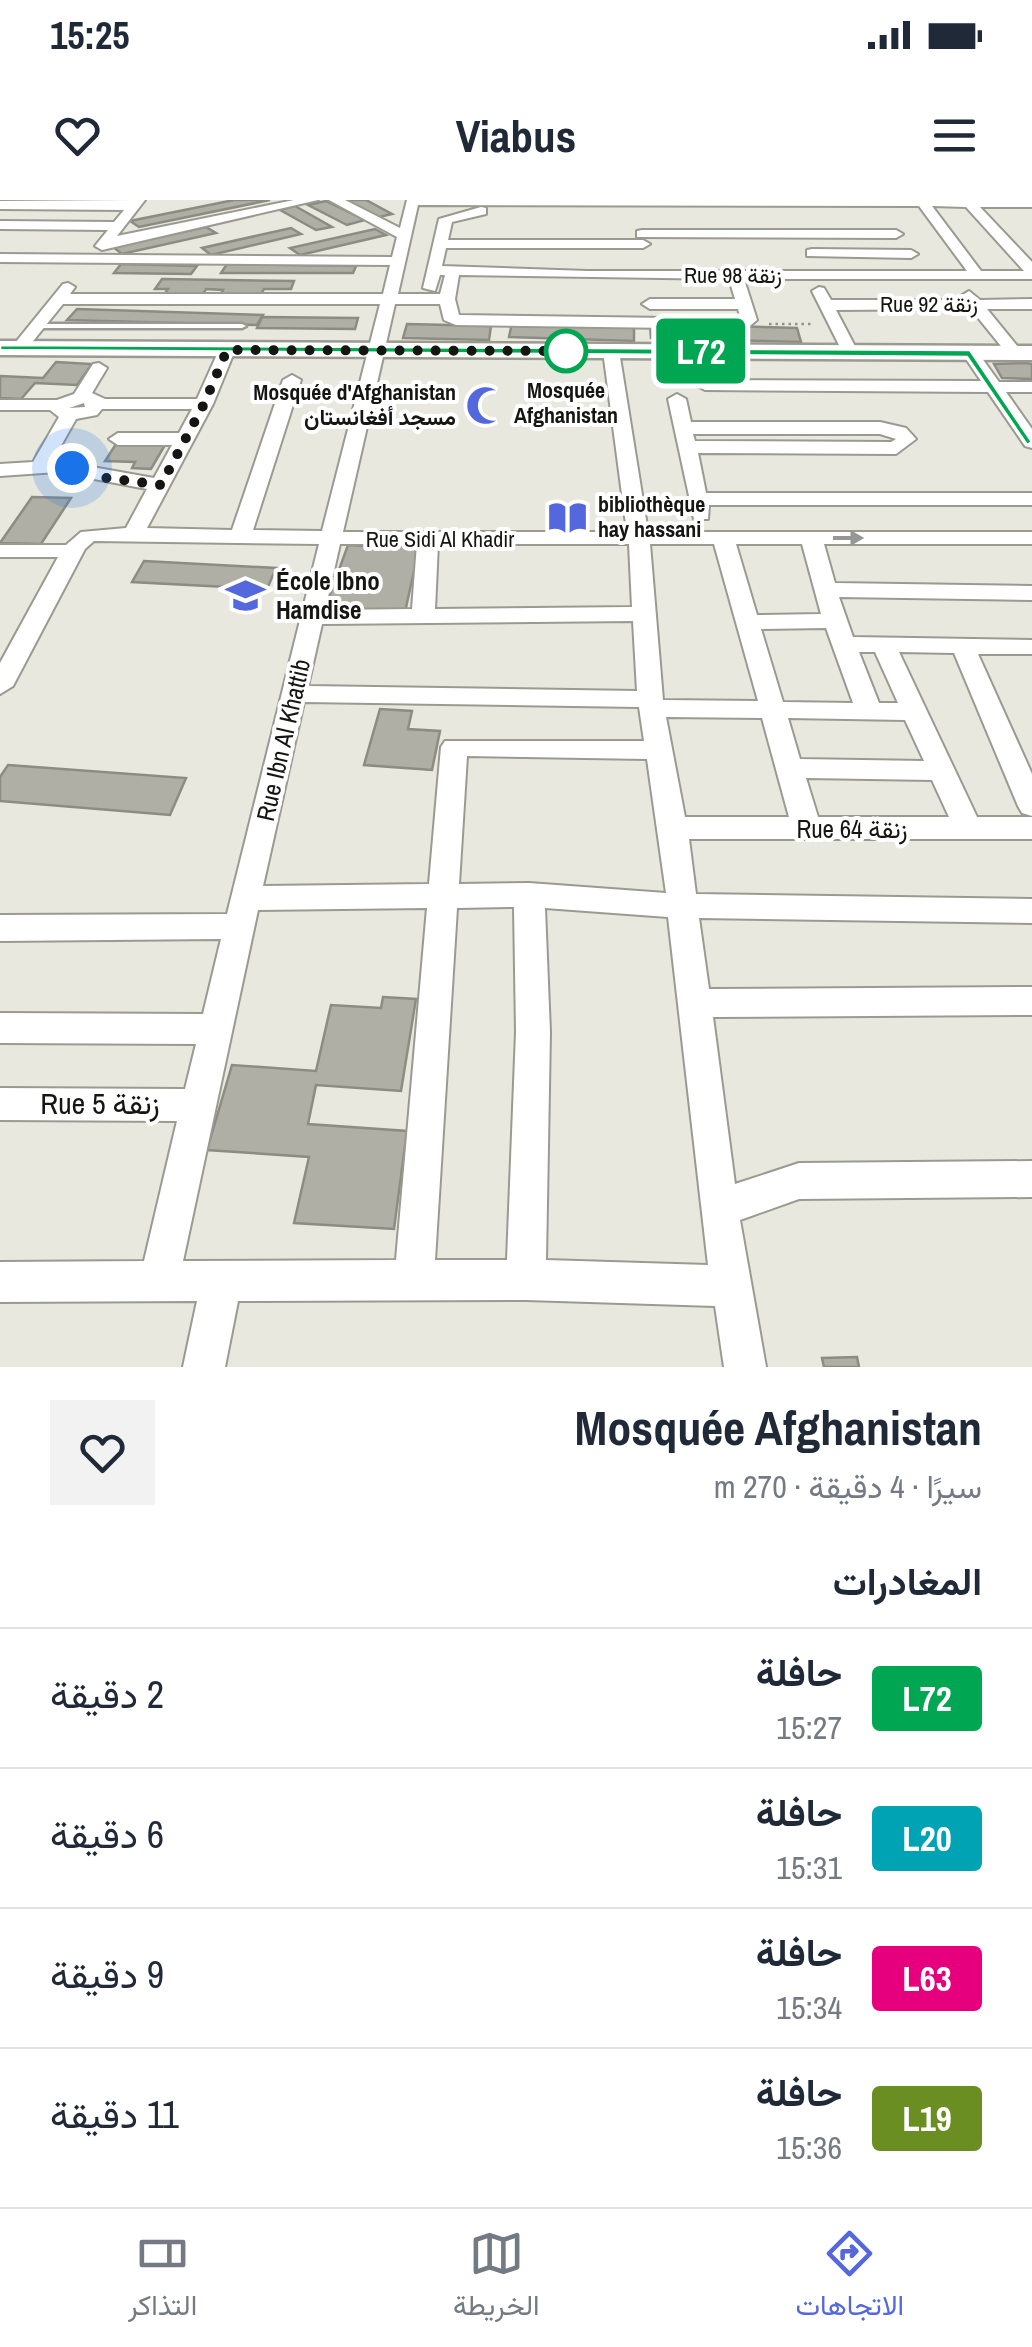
<!DOCTYPE html>
<html lang="ar">
<meta charset="utf-8">
<style>
:root{--surface:#fff;--page:#f2f2f3;--text:#1f2937;--muted:#747a83;--line:#e0e1e3;--accent:#5467dd}
body{margin:0;font-family:"Archivo Narrow",Vazirmatn,sans-serif;background:var(--page);color:var(--text);direction:rtl;height:100vh;display:flex;flex-direction:column;font-size:38px;white-space:nowrap}
*{box-sizing:border-box;margin:0}
p{font-size:32px;color:var(--muted)}
.icon{flex:none;width:55px;height:55px;fill:none;stroke:currentColor;stroke-width:2;stroke-linecap:round;stroke-linejoin:round}
.map{position:relative;height:1167px;overflow:hidden;direction:ltr}
.details{display:flex;flex-direction:column;background:var(--surface);flex:1}
.details>*{flex:none}
.badge{padding:0 20px;border-radius:8px;font-size:35px;line-height:65px}
.you{position:absolute;width:50px;height:50px;margin:-25px;border:8px solid #fff;border-radius:50%;background:#1a73e8;box-shadow:0 0 0 15px #1a73e833}
.map>.badge{position:absolute;translate:-50% -50%;box-shadow:0 0 0 5px #fff}
h2{padding:0 50px;font-size:38px;line-height:90px}
.round{display:grid;place-items:center;flex:none;width:105px;height:105px;border-radius:0px;background:var(--page)}
.headline{display:flex;align-items:center;justify-content:space-between;height:170px;padding:0 50px}
h1{font-size:48px;font-weight:700;line-height:75px}
ul{padding:0;list-style:none}
li{display:flex;align-items:center;gap:30px;height:140px;padding:0 50px;border-top:2px solid var(--line)}
li div{flex:1}
li b{display:block;font-size:38px}
li em{font-style:normal}
li .badge{min-width:110px;font-weight:700;text-align:center}
.status{display:flex;justify-content:space-between;align-items:center;height:70px;padding:0 50px;background:var(--surface);direction:ltr}
.status svg{height:28px;fill:currentColor}
header{display:flex;justify-content:space-between;align-items:center;height:130px;padding:0 50px;background:var(--surface);font-size:45px;font-weight:700}
.dock{display:flex;justify-content:space-around;align-items:center;height:140px;border-top:2px solid var(--line);background:var(--surface);font-size:28px;color:var(--muted)}
.dock a{display:grid;justify-items:center;gap:5px}
.dock .on{color:var(--accent)}
.map>svg:first-child{display:block}
.building{fill:#b0afa6;stroke:#8d8c83;stroke-width:2.5}
.lines{fill:none;stroke-linecap:round;stroke-linejoin:round}
.lane-casing{stroke:#9b9a91;stroke-width:5}
.street-casing{stroke:#9b9a91;stroke-width:4}
.secondary-casing{stroke:#9b9a91;stroke-width:5}
.path{stroke:#92928a;stroke-width:2.5;stroke-dasharray:2.5 4;stroke-linecap:butt}
.lane{fill:#fff;fill-rule:evenodd}
.street{fill:#fff;fill-rule:evenodd}
.secondary{fill:#fff;fill-rule:evenodd}
.oneway{fill:#969694}
.line{fill:#00a651;stroke:#fff;stroke-width:2.5}
.walk{stroke:#151511;stroke-width:10;stroke-dasharray:0 18}
.stop-dot{fill:#fff;stroke:#00a651;stroke-width:5}
.labels{text-anchor:middle;stroke-width:8;stroke-linejoin:round;paint-order:stroke}
.far-street-label{font-size:22px;fill:#151511;stroke:#fff}
.far-stop-label{font-size:22px;font-weight:bold;fill:#151511;stroke:#fff}
.far-poi-label{font-size:22px;font-weight:bold;fill:#151511;stroke:#fff;text-anchor:end}
.poi-label{font-size:25px;font-weight:bold;fill:#151511;stroke:#fff;text-anchor:start}
.street-label{font-size:25px;fill:#151511;stroke:#fff}
.near-street-label{font-size:30px;fill:#151511;stroke:#fff}
</style>
<div class="status"><b>15:25</b><svg viewBox="0 0 49 12"><path d="M0 12V9h3v3zM5 12V6h3v6zM10 12V3h3v9zM15 12V0h3v12zM26 1h20v11H26zM47 4h2v5h-2z"/></svg></div>
<header><svg class="icon" aria-label="menu" viewBox="0 0 24 24"><path d="M4 6h16M4 12h16M4 18h16"/></svg>Viabus<svg class="icon" aria-label="heart" viewBox="0 0 24 24"><path d="M12 20l-8-8c-3-5 5-10 8-4 3-6 11-1 8 4z"/></svg></header>
<div class="map">
<svg width="1032" height="1167" viewBox="0 0 1032 1167">
<rect width="100%" height="100%" fill="#e8e8de"/>
<g class="building">
<polygon points="234,0 270,0 139,27 130,21"/>
<polygon points="342,0 366,0 392,14 375,18"/>
<polygon points="326,1 365,20 347,25 308,5"/>
<polygon points="295,6 332,27 316,30 280,10"/>
<polygon points="206,27 216,33 122,54 113,47"/>
<polygon points="291,28 301,34 211,55 202,48"/>
<polygon points="375,29 386,35 300,55 290,48"/>
<polygon points="121,64 197,66 191,74 114,73"/>
<polygon points="227,64 356,66 353,73 221,73"/>
<polygon points="162,79 294,81 291,89 264,89 260,96 220,96 223,90 206,89 202,96 163,96 168,89 155,89"/>
<polygon points="77,109 263,115 257,125 67,120"/>
<polygon points="262,117 358,118 355,129 257,128"/>
<polygon points="512,123 634,126 634,141 509,137"/>
<polygon points="407,124 491,126 489,140 403,138"/>
<polygon points="650,124 797,128 801,142 651,138"/>
<polygon points="56,162 92,164 77,185 35,183 21,199 0,198 0,176 43,178"/>
<polygon points="1025,163 1032,164 1032,179 1002,178 994,164"/>
<polygon points="116,244 165,245 151,269 132,268 135,262 105,261"/>
<polygon points="32,297 71,298 41,344 0,343"/>
<polygon points="387,342 420,344 405,412 325,408 348,345 385,347"/>
<polygon points="144,361 276,368 267,389 132,382"/>
<polygon points="380,509 412,511 408,529 440,531 432,570 364,565"/>
<polygon points="8,565 186,578 170,615 0,601 0,577"/>
<polygon points="383,797 416,799 401,891 316,885 308,924 407,931 394,1029 294,1023 309,957 207,950 232,865 316,871 331,805 381,808"/>
<polygon points="857,1157 859,1167 824,1167 822,1158"/>
</g>
<g class="lines">
<defs>
<polygon id="lane" points="33,124 242,124 246,126 242,128 36,128 32,126"/>
<g id="street">
<polygon points="132,0 145,0 117,36 294,0 318,0 102,50 95,46 108,30 0,29 0,21 114,22 124,10 0,9 0,1"/>
<path d="M 329,0 L 345,0 L 400,28 L 407,0 L 1032,0 L 1032,7 L 980,7 L 1032,62 L 1032,79 L 744,79 L 757,120 L 746,129 L 456,125 L 444,120 L 440,104 L 395,104 L 343,332 L 627,332 L 603,151 L 611,146 L 619,151 L 648,332 L 1032,332 L 1032,344 L 824,344 L 835,383 L 1032,386 L 1032,400 L 839,397 L 853,437 L 1032,440 L 1032,454 L 978,454 L 1032,574 L 1032,616 L 1022,613 L 1018,606 L 954,453 L 899,452 L 977,617 L 1032,617 L 1032,639 L 689,639 L 696,694 L 1032,699 L 1032,723 L 699,718 L 709,789 L 1032,787 L 1032,815 L 713,817 L 735,984 L 799,963 L 1032,961 L 1032,997 L 799,999 L 740,1020 L 766,1167 L 724,1167 L 715,1106 L 526,1100 L 238,1101 L 225,1167 L 183,1167 L 197,1101 L 0,1102 L 0,1062 L 144,1061 L 177,921 L 0,920 L 0,888 L 185,889 L 196,844 L 0,843 L 0,813 L 203,814 L 221,739 L 0,741 L 0,715 L 227,714 L 319,344 L 94,341 L 85,349 L 13,486 L 0,494 L 0,463 L 58,357 L 0,357 L 0,345 L 66,345 L 81,332 L 126,328 L 147,289 L 57,272 L 0,276 L 0,264 L 33,262 L 59,217 L 50,210 L 0,210 L 0,200 L 57,200 L 74,194 L 93,164 L 99,163 L 107,168 L 92,193 L 105,199 L 197,199 L 219,150 L 233,147 L 235,150 L 213,204 L 147,328 L 232,330 L 283,180 L 292,175 L 301,180 L 253,330 L 322,331 L 380,104 L 63,104 L 25,151 L 11,148 L 63,84 L 68,83 L 75,87 L 70,94 L 383,94 L 390,65 L 0,62 L 0,54 L 392,57 L 397,37 ZM 418,5 L 919,6 L 967,71 L 587,71 L 442,66 L 446,48 L 643,48 L 650,44 L 643,40 L 448,40 L 452,22 L 486,14 L 486,8 L 481,7 L 439,19 L 423,88 L 435,91 L 440,75 L 445,75 L 440,94 L 398,94 ZM 932,6 L 966,7 L 1024,71 L 981,71 ZM 459,75 L 729,79 L 735,99 L 650,99 L 642,104 L 650,109 L 738,109 L 741,119 L 459,115 L 455,99 ZM 84,203 L 85,207 L 69,208 ZM 102,209 L 192,209 L 179,233 L 118,233 L 109,239 L 118,245 L 172,245 L 154,278 L 53,260 L 76,219 L 97,215 ZM 340,344 L 417,344 L 412,409 L 325,410 ZM 438,344 L 629,344 L 632,407 L 435,409 ZM 650,344 L 714,344 L 758,501 L 663,500 ZM 736,344 L 802,344 L 821,414 L 757,415 ZM 633,421 L 637,491 L 308,486 L 322,424 ZM 826,428 L 853,503 L 783,502 L 761,429 ZM 859,452 L 875,452 L 898,503 L 879,503 ZM 304,502 L 639,507 L 644,541 L 445,541 L 441,547 L 429,684 L 263,686 ZM 666,517 L 762,518 L 789,617 L 685,617 ZM 788,518 L 905,520 L 924,561 L 800,559 ZM 467,556 L 647,559 L 666,693 L 529,683 L 459,684 ZM 806,578 L 932,580 L 949,617 L 818,617 ZM 514,707 L 516,832 L 507,1060 L 435,1060 L 457,708 ZM 427,708 L 396,1060 L 183,1061 L 258,710 ZM 545,708 L 668,717 L 708,1065 L 546,1060 L 550,832 Z"/>
<polygon points="642,30 896,30 903,34 896,38 637,37 637,31"/>
<polygon points="812,49 911,50 918,54 911,58 807,56 807,50"/>
<polygon points="819,87 824,88 831,100 964,100 961,96 969,91 980,100 1032,99 1032,109 987,109 1023,153 1009,156 971,109 836,110 858,152 844,155 812,91"/>
<polygon points="970,148 976,150 999,182 1032,182 1032,192 1006,192 1032,229 1032,248 1025,246 988,192 705,190 696,185 705,180 981,181 962,153"/>
<path d="M 677,194 L 686,199 L 691,222 L 880,222 L 906,228 L 916,239 L 896,254 L 698,253 L 706,293 L 1032,293 L 1032,305 L 709,305 L 708,319 L 694,319 L 668,199 ZM 693,234 L 880,234 L 896,239 L 891,242 L 695,241 Z"/>
</g>
<polygon id="secondary" points="0,141 1032,146 1032,160 0,155"/>
</defs>
<use href="#lane" class="lane-casing"/>
<use href="#street" class="street-casing"/>
<use href="#secondary" class="secondary-casing"/>
<polyline class="path" points="769,124 813,124"/>
<use href="#lane" class="lane"/>
<use href="#street" class="street"/>
<use href="#secondary" class="secondary"/>
</g>
<defs><path id="oneway-solid" d="M-6-.8H1V-3.2L6.5 0L1 3.2V.8H-6Z" transform="scale(2.5)"/></defs>
<use class="oneway" href="#oneway-solid" transform="translate(848 338)"/>
<polygon class="line" points="0,145 970,150 1032,242 1027,245 967,157 0,150"/>
<g class="lines">
<polyline class="walk" points="72,268 98,277 161,285 204,204 227,150 572,151 566,151"/>
</g>
<defs>
<symbol id="mosque-bare" viewBox="-9 -9 18 18"><path d="M3.5-4.9A6 6 0 1 0 3.5 4.9A5 5 0 1 1 3.5-4.9Z" fill="#5467dd" stroke="#fff" stroke-width="2.5" paint-order="stroke"/></symbol>
<symbol id="library-bare" viewBox="-9 -9 18 18"><path d="M-6-4Q-3-5.5-.7-3.5V5Q-3 3-6 4ZM6-4Q3-5.5 .7-3.5V5Q3 3 6 4Z" fill="#5467dd" stroke="#fff" stroke-width="2.5" paint-order="stroke"/></symbol>
<symbol id="school-bare" viewBox="-9 -9 18 18"><path d="M0-5L7-2L0 1L-7-2ZM-4 1L0 2.5L4 1V4Q0 6-4 4Z" fill="#5467dd" stroke="#fff" stroke-width="2.5" paint-order="stroke"/></symbol>
</defs>
<g fill-rule="evenodd">
<use href="#mosque-bare" x="458" y="178" width="55" height="55"/>
<use href="#library-bare" x="540" y="290" width="55" height="55"/>
<use href="#school-bare" x="218" y="368" width="55" height="55"/>
</g>
<circle class="stop-dot" cx="566" cy="151" r="20"/>
<g class="labels">
<g class="far-street-label">
<text x="733" y="83">Rue 98 زنقة</text>
<text x="929" y="112">Rue 92 زنقة</text>
<text x="440" y="347">Rue Sidi Al Khadir</text>
</g>
<g class="far-stop-label">
<text x="566" y="198">Mosquée<tspan x="566" dy="25">Afghanistan</tspan></text>
</g>
<g class="far-poi-label">
<text x="456" y="200">Mosquée d'Afghanistan<tspan x="456" dy="25">مسجد أفغانستان</tspan></text>
<text x="598" y="312" text-anchor="start">bibliothèque<tspan x="598" dy="25">hay hassani</tspan></text>
</g>
<g class="poi-label">
<text x="276" y="390">École Ibno<tspan x="276" dy="29">Hamdise</tspan></text>
</g>
<g class="street-label">
<text transform="translate(283 540) rotate(-77)" y="9">Rue Ibn Al Khattib</text>
<text x="852" y="638">Rue 64 زنقة</text>
</g>
<g class="near-street-label">
<text x="100" y="914">Rue 5 زنقة</text>
</g>
</g>
</svg>
<div class="you" style="left:72px;top:268px"></div>
<b class="badge" style="left:701px;top:151px;background:#00a651;color:#fff">L72</b>
</div>
<section class="details">
<div class="headline"><div><h1>Mosquée Afghanistan</h1><p>سيرًا · 4 دقيقة · 270 m</p></div><a class="round"><svg class="icon" aria-label="heart" viewBox="0 0 24 24"><path d="M12 20l-8-8c-3-5 5-10 8-4 3-6 11-1 8 4z"/></svg></a></div>
<h2>المغادرات</h2>
<ul>
<li><span class="badge" style="background:#00a651;color:#fff">L72</span><div><b>حافلة</b><p>15:27</p></div><em>2 دقيقة</em></li>
<li><span class="badge" style="background:#00a3b4;color:#fff">L20</span><div><b>حافلة</b><p>15:31</p></div><em>6 دقيقة</em></li>
<li><span class="badge" style="background:#e6007e;color:#fff">L63</span><div><b>حافلة</b><p>15:34</p></div><em>9 دقيقة</em></li>
<li><span class="badge" style="background:#6b8e23;color:#fff">L19</span><div><b>حافلة</b><p>15:36</p></div><em>11 دقيقة</em></li>
</ul>
</section>
<nav class="dock">
<a class="on"><svg class="icon" aria-label="directions" viewBox="0 0 24 24"><path d="M12 3l9 9-9 9-9-9zM9 14v-3h6M13 9l2 2-2 2"/></svg>الاتجاهات</a>
<a><svg class="icon" aria-label="map" viewBox="0 0 24 24"><path d="M3 6l6-2 6 2 6-2v14l-6 2-6-2-6 2zM9 4v14M15 6v14"/></svg>الخريطة</a>
<a><svg class="icon" aria-label="tickets" viewBox="0 0 24 24"><path d="M3 7h18v10H3zM15 7v10"/></svg>التذاكر</a>
</nav>
